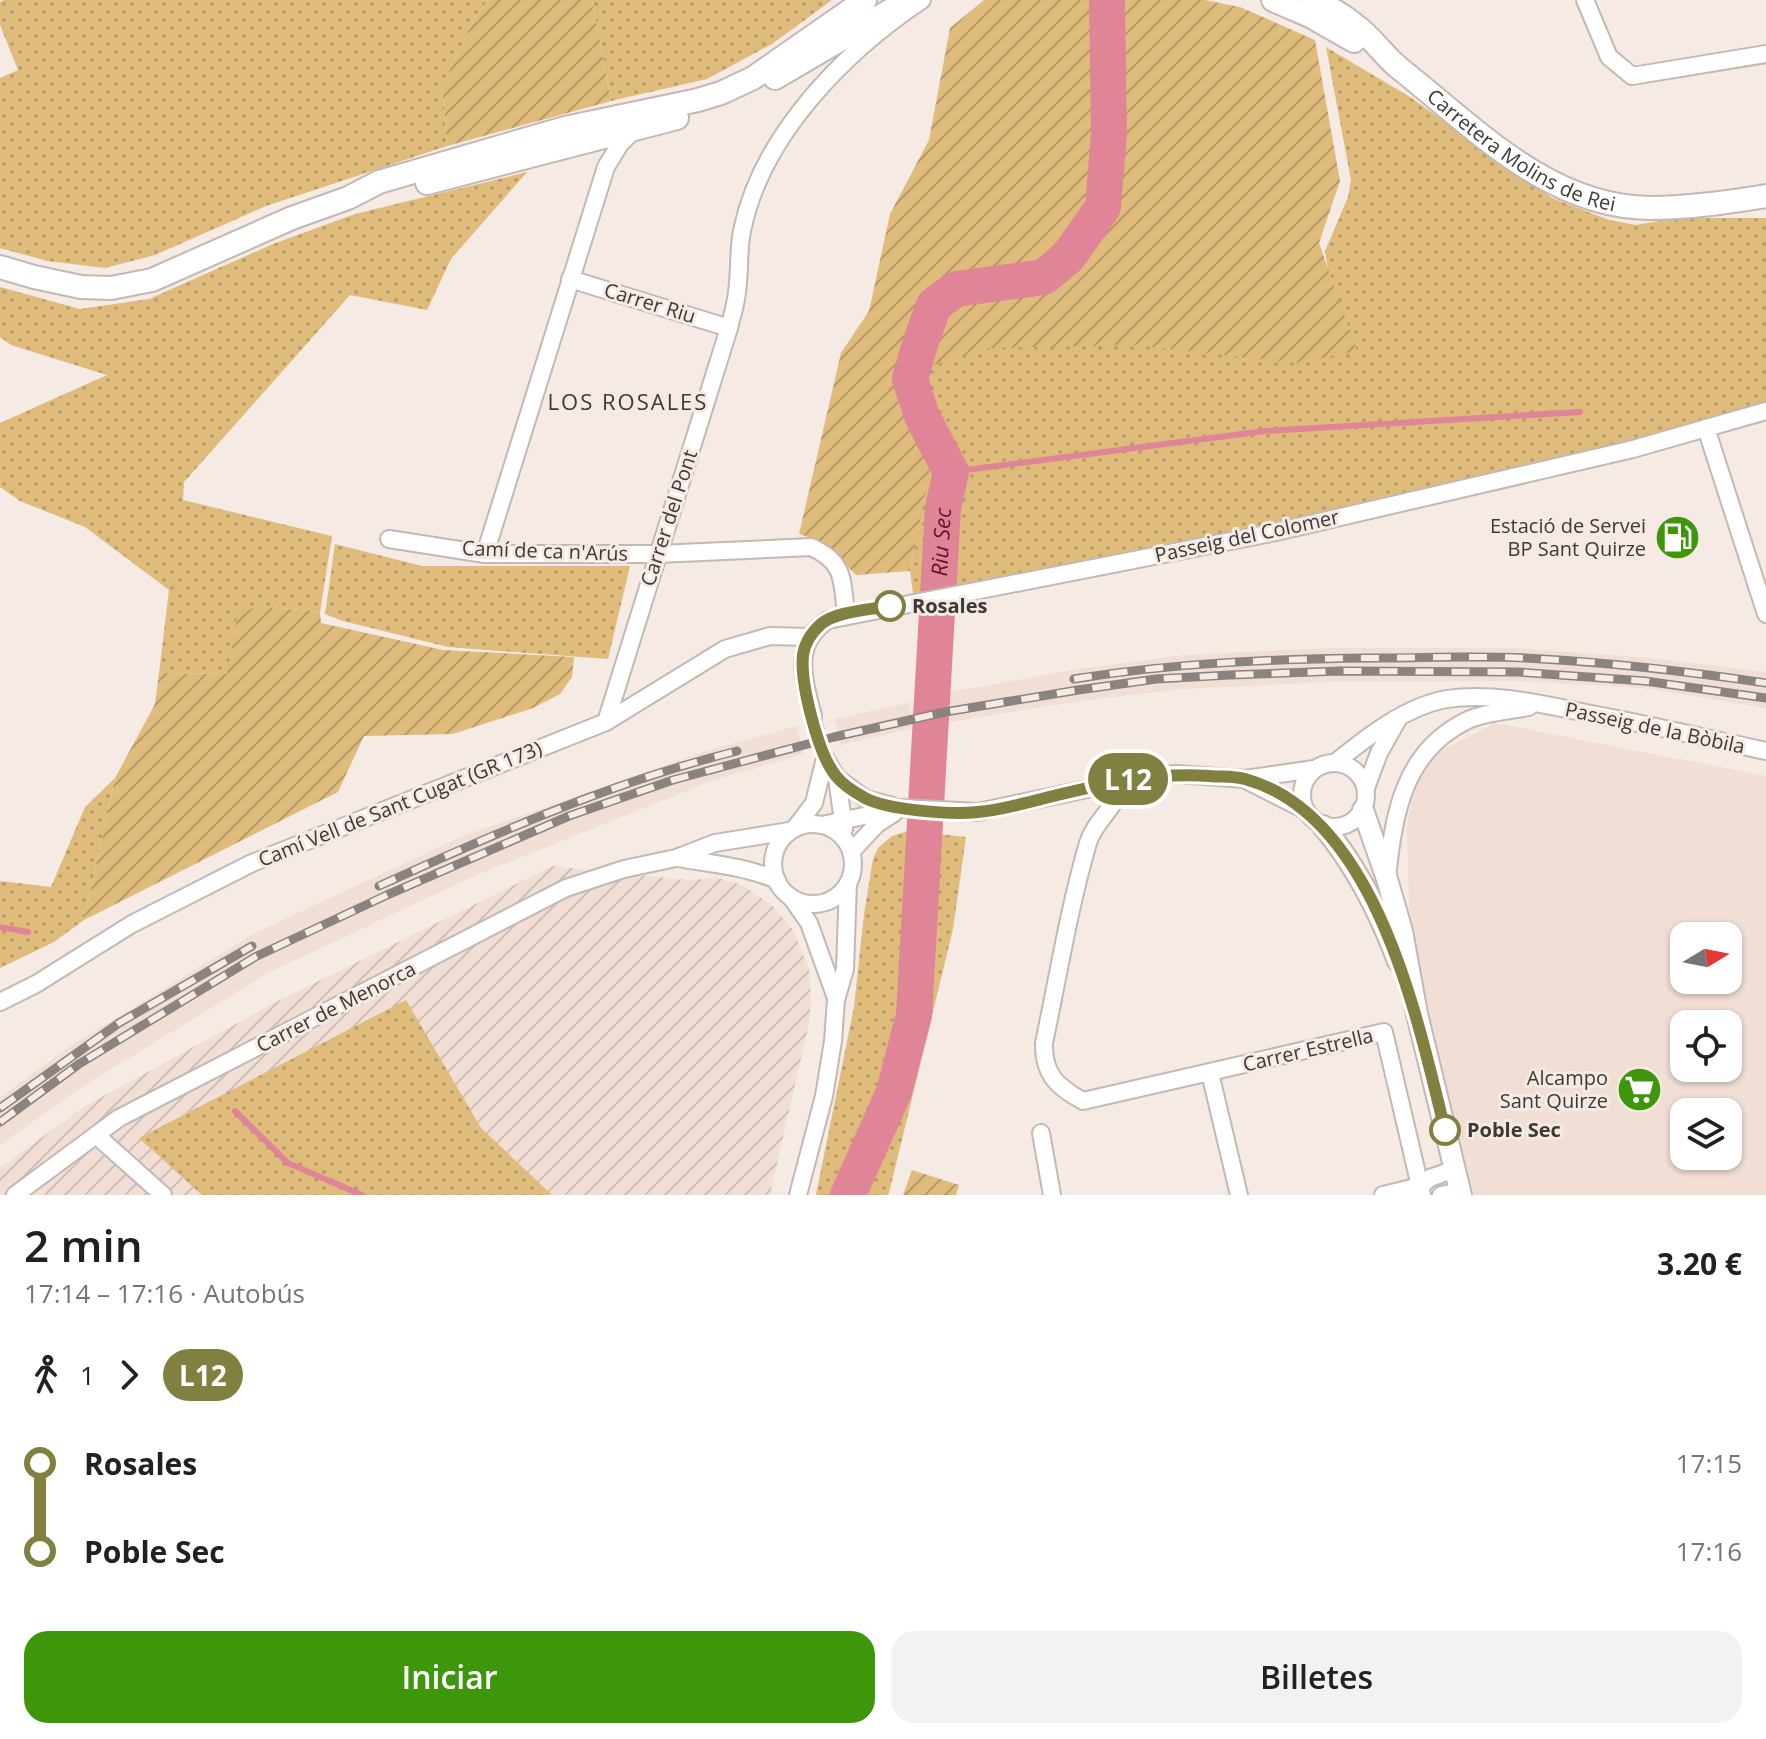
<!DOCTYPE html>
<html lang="es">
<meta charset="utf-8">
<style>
:root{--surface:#fff;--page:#f2f2f2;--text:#202124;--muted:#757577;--accent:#3e960b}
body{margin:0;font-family:"Open Sans",sans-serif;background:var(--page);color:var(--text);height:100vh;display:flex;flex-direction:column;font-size:30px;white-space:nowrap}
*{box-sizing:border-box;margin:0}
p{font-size:26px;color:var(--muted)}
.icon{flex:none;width:44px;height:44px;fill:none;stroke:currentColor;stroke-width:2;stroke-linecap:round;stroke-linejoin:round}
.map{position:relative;height:1195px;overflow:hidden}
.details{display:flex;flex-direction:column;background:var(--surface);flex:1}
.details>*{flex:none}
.badge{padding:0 16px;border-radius:26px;font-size:28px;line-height:52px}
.needle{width:52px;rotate:80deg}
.buttons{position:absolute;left:1670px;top:922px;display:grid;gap:16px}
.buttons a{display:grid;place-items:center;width:72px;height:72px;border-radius:16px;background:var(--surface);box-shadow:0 2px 6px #0004;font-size:40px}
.map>.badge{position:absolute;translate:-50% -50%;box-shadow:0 0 0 4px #fff}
.legs{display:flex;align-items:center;gap:12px;height:88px;padding:0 24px;font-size:26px}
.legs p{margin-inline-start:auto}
.overview{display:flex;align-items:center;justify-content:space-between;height:136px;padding:0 24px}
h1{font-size:44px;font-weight:600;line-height:60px}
.button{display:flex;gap:16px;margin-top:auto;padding:16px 24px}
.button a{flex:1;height:92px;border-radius:24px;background:var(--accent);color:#fff;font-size:32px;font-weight:600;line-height:92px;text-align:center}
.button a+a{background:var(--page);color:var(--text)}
ul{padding:0 24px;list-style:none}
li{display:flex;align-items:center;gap:28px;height:88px;font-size:30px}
li i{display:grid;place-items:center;width:12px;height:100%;margin:0 10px;background:currentColor}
li i::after{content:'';width:20px;height:20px;margin:-10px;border:6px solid;border-radius:50%;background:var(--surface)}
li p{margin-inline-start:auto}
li:first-child i{background:linear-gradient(#0000 50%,currentColor 0)}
li:last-child i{background:linear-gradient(currentColor 50%,#0000 0)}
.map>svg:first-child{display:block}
.built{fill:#f1ded5;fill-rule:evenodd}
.industrial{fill:url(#industrial-furrows)}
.grass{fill:url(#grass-dots)}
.garden{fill:url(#garden-furrows)}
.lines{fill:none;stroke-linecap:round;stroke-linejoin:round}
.stream{stroke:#e08497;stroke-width:6}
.river{stroke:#e08497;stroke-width:36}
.minor-tunnel{stroke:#d1c7c2;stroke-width:16;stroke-dasharray:16 8;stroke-linecap:butt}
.minor-casing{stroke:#c3b8b3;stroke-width:20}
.tertiary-casing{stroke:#c3b8b3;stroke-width:24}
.secondary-casing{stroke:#c3b8b3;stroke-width:26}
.minor{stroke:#fff;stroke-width:16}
.tertiary{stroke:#fff;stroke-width:20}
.secondary{stroke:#fff;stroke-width:22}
.rail-casing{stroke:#8a837f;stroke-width:9}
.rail{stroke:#f6eae5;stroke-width:6;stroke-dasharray:18;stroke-linecap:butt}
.line-1-casing{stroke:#fff;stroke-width:18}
.line-1{stroke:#808040;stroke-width:12}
.stop-1-dot{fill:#fff;stroke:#808040;stroke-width:4}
.labels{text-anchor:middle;stroke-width:6;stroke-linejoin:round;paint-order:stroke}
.street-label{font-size:20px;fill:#3d3937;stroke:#f6eae5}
.poi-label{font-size:20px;fill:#3d3937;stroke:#f6eae5;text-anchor:end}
.stop-label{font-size:20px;font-weight:bold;fill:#3d3937;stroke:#f6eae5;text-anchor:start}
.neighbourhood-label{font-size:22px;letter-spacing:2px;fill:#3d3937;stroke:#f6eae5}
.water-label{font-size:22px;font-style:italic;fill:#65132d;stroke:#f6eae5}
</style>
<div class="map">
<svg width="1766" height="1195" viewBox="0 0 1766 1195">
<defs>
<pattern id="industrial-furrows" width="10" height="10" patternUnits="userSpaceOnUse" patternTransform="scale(2)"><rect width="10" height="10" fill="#f1ded5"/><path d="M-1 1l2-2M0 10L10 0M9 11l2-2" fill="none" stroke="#d0bfb7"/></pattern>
<pattern id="grass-dots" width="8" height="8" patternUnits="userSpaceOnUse" patternTransform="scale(2)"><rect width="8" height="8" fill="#dfbc7b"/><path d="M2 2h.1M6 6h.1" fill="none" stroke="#b69a66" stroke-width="1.8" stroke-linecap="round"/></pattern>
<pattern id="garden-furrows" width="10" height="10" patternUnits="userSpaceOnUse" patternTransform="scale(2)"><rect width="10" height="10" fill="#dfbc7b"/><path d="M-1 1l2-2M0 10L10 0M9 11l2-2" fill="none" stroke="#b69a66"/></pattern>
</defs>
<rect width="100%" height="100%" fill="#f6eae5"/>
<g class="built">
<polygon points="1328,648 1515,648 1650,658 1766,672 1766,708 1643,688 1513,681 1328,682 1184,689 1080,701 949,722 944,693 1079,669 1183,655"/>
<polygon points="909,703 914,728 840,745 835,719"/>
<path d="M 1495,723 L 1766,776 L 1766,1195 L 1471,1195 L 1410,937 L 1407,829 L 1412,800 L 1422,772 L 1439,752 ZM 1684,936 L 1728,936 L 1728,980 L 1684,980 ZM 1684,1024 L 1728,1024 L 1728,1068 L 1684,1068 ZM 1684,1112 L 1728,1112 L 1728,1156 L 1684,1156 Z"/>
<polygon points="797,726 803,754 709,782 474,876 270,972 85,1085 0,1145 0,1097 75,1043 257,932 463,836 703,752"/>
</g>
<polygon class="industrial" points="553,866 687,880 718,878 742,885 773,906 793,930 809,969 811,996 809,1023 770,1195 0,1195 0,1168 82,1108 274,1003"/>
<g class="grass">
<polygon points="4,0 488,0 475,17 442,86 447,146 266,206 155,255 105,268 47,261 0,248 0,78 18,70 0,25 0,2"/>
<polygon points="592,0 832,0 772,44 707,79 611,101"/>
<polygon points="1326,47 1410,97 1552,198 1609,220 1636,225 1677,218 1766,218 1766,402 1706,428 1633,449 914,601 910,571 918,526 898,360 1332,293 1325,251 1348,197 1351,180"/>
<polygon points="527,172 451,259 427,310 350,295 184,482 183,500 332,536 320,612 259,606 227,674 159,673 169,590 85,527 20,501 0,487 0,423 107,375 11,345 0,337 0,287 80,309 149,299 273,244 355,214"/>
<polygon points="335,544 422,566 630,566 608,659 448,647 343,621 325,614"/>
<polygon points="115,778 84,920 54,942 0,968 0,881 51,887 85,807"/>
<polygon points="908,831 966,837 953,929 889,1193 888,1195 816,1195 854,1007 864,914 873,859 878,848 892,836"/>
<polygon points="406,1000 481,1128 552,1195 202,1195 139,1138"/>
</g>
<g class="garden">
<polygon points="488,0 592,0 611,101 447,146 442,86 475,17"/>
<path d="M 984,0 L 1205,0 L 1240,7 L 1315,40 L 1340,181 L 1319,243 L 1357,351 L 1295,363 L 1133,345 L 988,348 L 924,368 L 918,444 L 930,468 L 910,571 L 856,575 C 832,551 835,545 799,534 L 841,353 L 869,311 L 890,214 L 929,140 L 950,28 Z"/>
<polygon points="259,606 320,612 321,623 443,650 574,657 572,677 560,694 533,708 453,734 364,736 338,792 84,920 115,778 155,704 159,673 227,674 238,613"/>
<polygon points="912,1170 959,1185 956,1195 903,1195"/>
</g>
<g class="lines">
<g class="stream">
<polyline points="951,472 1265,431 1580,412"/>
<polyline points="0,927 28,932"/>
<polyline points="235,1111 288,1163 362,1195"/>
</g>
<path class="river" id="s1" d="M 848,1195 L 894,1092 L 914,1015 L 943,508 L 951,472 L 922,416 L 910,379 L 920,344 L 934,305 L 956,289 L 1044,277 L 1068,257 L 1103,207 L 1109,133 L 1107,0"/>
<polyline class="minor-tunnel" points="813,716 825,758"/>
<defs>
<g id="minor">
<polyline points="1585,0 1609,57 1632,76 1766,54"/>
<polyline points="570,279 729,328"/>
<polyline points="1706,428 1766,614"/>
<path d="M 389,539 L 485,554 L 658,554 L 811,547 C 845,562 842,580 846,615"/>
<polyline points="485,554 606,167 620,144 633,131"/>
<path d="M 813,716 C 804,680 791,644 828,620 L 1276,532 L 1633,449 L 1766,411"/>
<path d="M 606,722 L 729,328 C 732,316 736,304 737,292 C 740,272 738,251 742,231 C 761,136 844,52 922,0"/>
<polyline points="825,758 837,778 844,829"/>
<path d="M 1336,762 C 1367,737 1406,706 1447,699 C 1492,692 1542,704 1586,713 C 1647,724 1706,738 1766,751"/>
<circle cx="1334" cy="795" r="32"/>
<polyline points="837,778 866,799 892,806"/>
<path d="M 1123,779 C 1121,804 1095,819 1088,843 C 1069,908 1058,977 1044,1043 C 1043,1074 1057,1087 1083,1101 L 1384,1032 L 1422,1195"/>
<polyline points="1246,780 1305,810"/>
<polyline points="1366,788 1379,753 1397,721"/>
<circle cx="813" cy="864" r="40"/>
<polyline points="822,825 901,808 978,812 1148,776 1177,774 1245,779 1314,769"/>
<polyline points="795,828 814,803 825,758"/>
<polyline points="851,852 877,824 894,813"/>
<path d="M 678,858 C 712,864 744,866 777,880"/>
<path d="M 1387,877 C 1394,814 1403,751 1468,720 C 1486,712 1509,711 1529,707"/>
<polyline points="791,897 809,923 836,998"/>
<polyline points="0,1002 36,984 132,924 252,863 606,722 725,649 770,636 809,637"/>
<polyline points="1210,1073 1239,1195"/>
<polyline points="1041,1133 1052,1195"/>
<polyline points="96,1135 163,1195"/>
<polyline points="15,1195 119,1118 566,888 624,869 676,858 715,843 789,831"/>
<polyline points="798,1195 824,1096 833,1041 836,1000 845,969 848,883"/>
<polyline points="1383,1195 1420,1186 1430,1178 1455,1169"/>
<polyline points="1441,1195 1460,1191"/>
</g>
<g id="tertiary">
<polyline points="1363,810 1387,879 1402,931 1417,1014 1461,1195"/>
<path d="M 1323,826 C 1356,866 1380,913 1398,961"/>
</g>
<g id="secondary">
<polyline points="1273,0 1310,16 1354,41"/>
<path id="s2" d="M 1313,0 C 1327,6 1343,15 1355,25 C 1372,37 1383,55 1399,68 C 1474,127 1548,207 1650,208 C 1689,208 1728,202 1766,196"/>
<polyline points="775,78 908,0"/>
<polyline points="427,183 677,118"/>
<polyline points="0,267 34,277 81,287 111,288 152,280 292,218 348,198 379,182 565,128 698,100 721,93 753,78 865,0"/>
</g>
</defs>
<use href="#minor" class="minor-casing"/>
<use href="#tertiary" class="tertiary-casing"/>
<use href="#secondary" class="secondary-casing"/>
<use href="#minor" class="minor"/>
<use href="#tertiary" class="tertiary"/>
<use href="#secondary" class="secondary"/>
<defs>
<g id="rail">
<path d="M 1074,679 C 1172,663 1271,659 1371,658 C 1428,658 1485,655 1542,659 C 1617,663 1691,672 1766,683"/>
<path d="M 379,886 C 496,833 612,782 737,751"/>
<polyline points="0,1108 119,1023 252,946"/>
<polyline points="0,1122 79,1064 255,957 387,895 569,816 673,780 834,737 945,712 1078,690 1156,679 1230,675 1340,671 1518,672 1645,681 1766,698"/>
</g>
</defs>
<use href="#rail" class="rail-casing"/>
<use href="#rail" class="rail"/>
</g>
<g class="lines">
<defs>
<path id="line-1" d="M 890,606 C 870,610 837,611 821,624 C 811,633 805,642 803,655 C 800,683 818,754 836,776 C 842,784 856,793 865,798 C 888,810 951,815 978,812 C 1001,810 1026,803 1049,797 C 1103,784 1153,772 1209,776 C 1221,777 1234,776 1245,779 C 1376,815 1417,1017 1445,1130"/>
</defs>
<use href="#line-1" class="line-1-casing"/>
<use href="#line-1" class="line-1"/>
</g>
<defs>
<symbol id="fuel-disc" viewBox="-11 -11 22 22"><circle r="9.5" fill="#3e960b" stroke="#f6eae5"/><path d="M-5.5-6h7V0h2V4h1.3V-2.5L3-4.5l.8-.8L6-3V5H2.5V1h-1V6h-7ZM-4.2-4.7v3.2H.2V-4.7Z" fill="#fff"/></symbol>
<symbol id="supermarket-disc" viewBox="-11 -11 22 22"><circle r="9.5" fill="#3e960b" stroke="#f6eae5"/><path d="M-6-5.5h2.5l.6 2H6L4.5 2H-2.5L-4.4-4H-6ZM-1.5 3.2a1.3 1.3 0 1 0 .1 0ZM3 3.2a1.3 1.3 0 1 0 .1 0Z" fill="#fff"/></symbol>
</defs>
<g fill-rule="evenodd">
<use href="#fuel-disc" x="1652" y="512" width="51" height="51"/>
<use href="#supermarket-disc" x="1614" y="1064" width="51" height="51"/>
</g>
<g class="stop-1-dot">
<circle cx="890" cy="606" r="14"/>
<circle cx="1445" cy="1130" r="14"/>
</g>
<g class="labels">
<g class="street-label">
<text dy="7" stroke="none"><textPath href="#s2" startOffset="260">Carretera Molins de Rei</textPath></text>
<text transform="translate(650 303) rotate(17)" y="7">Carrer Riu</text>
<text transform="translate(669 518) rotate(-72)" y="7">Carrer del Pont</text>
<text transform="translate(1247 536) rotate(-12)" y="7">Passeig del Colomer</text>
<text transform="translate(545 551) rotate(2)" y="7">Camí de ca n'Arús</text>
<text transform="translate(1655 728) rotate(12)" y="7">Passeig de la Bòbila</text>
<text transform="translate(400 804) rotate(-22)" y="7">Camí Vell de Sant Cugat (GR 173)</text>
<text transform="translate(336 1007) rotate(-27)" y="7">Carrer de Menorca</text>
<text transform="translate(1308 1050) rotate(-13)" y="7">Carrer Estrella</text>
</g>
<g class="poi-label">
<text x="1646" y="533">Estació de Servei<tspan x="1646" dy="23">BP Sant Quirze</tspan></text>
<text x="1608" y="1085">Alcampo<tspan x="1608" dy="23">Sant Quirze</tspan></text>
</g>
<g class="stop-label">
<text x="912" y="613">Rosales</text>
<text x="1467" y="1137">Poble Sec</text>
</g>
<g class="neighbourhood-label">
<text x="628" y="410">LOS ROSALES</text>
</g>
<g class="water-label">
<text dy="8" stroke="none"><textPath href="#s1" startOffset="666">Riu Sec</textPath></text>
</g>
</g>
</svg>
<div class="buttons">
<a><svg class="needle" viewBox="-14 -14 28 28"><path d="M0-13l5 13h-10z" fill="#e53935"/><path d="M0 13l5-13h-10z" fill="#757577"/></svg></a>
<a><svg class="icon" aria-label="locate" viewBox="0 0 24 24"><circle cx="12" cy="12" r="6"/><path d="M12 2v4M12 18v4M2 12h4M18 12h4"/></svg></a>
<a><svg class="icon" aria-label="layers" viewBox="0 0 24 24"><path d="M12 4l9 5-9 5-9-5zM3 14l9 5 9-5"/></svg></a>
</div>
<b class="badge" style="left:1128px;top:779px;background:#808040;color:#fff">L12</b>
</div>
<section class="details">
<div class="overview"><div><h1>2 min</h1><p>17:14 – 17:16 · Autobús</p></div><b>3.20 €</b></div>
<div class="legs"><svg class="icon" aria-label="walk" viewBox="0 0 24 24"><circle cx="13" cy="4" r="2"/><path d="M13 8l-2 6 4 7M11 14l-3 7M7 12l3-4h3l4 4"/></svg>1<svg class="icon" aria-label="forward" viewBox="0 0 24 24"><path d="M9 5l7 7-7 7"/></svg><b class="badge" style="background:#808040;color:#fff">L12</b></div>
<ul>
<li><i style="color:#808040"></i><b>Rosales</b><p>17:15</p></li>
<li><i style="color:#808040"></i><b>Poble Sec</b><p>17:16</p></li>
</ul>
<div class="button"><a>Iniciar</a><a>Billetes</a></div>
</section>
